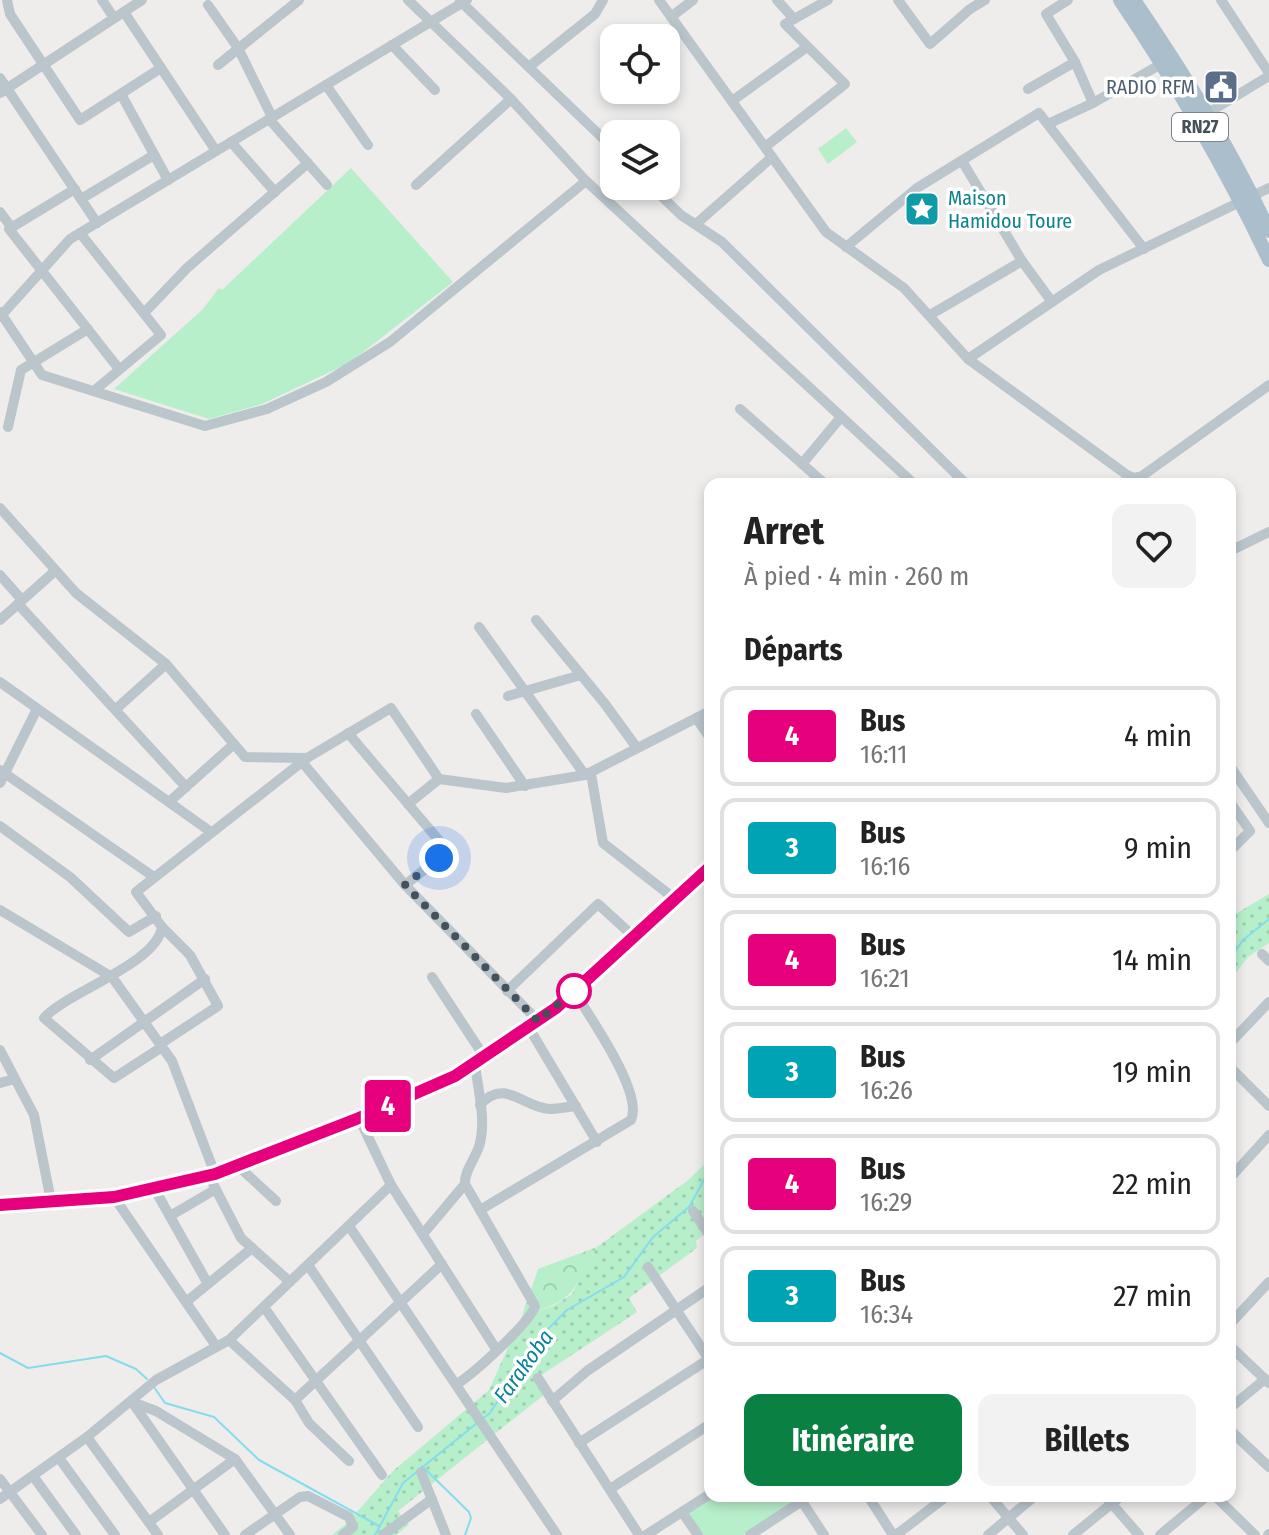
<!DOCTYPE html>
<html lang="fr">
<meta charset="utf-8">
<style>
:root{--surface:#fff;--page:#f2f2f2;--text:#222;--muted:#767676;--line:#e0e0e0;--accent:#0b8043}
body{margin:0;font-family:"Fira Sans Condensed",sans-serif;background:var(--page);color:var(--text);height:100vh;display:flex;flex-direction:column;font-size:30px;white-space:nowrap}
*{box-sizing:border-box;margin:0}
p{font-size:26px;color:var(--muted)}
.icon{flex:none;width:44px;height:44px;fill:none;stroke:currentColor;stroke-width:2;stroke-linecap:round;stroke-linejoin:round}
.map{position:relative;flex:1;overflow:hidden}
.side{position:absolute;left:704px;top:478px;width:532px;height:1024px;display:flex;flex-direction:column;background:var(--surface);border-radius:16px;box-shadow:0 4px 12px #0003}
.side>*{flex:none}
.badge{padding:0 16px;border-radius:6px;font-size:28px;line-height:52px}
.fabs{position:absolute;left:600px;top:24px;display:grid;gap:16px}
.fabs a{display:grid;place-items:center;width:80px;height:80px;border-radius:16px;background:var(--surface);box-shadow:0 4px 12px #0003;font-size:40px}
.you{position:absolute;width:40px;height:40px;margin:-20px;border:6px solid #fff;border-radius:50%;background:#1a73e8;box-shadow:0 0 0 12px #1a73e833}
.map>.badge{position:absolute;translate:-50% -50%;box-shadow:0 0 0 4px #fff}
h2{padding:0 40px;font-size:30px;line-height:72px}
.round{display:grid;place-items:center;flex:none;width:84px;height:84px;border-radius:16px;background:var(--page)}
.head{display:flex;align-items:center;justify-content:space-between;height:136px;padding:0 40px}
h1{font-size:38px;font-weight:700;line-height:60px}
.primary-button{display:flex;gap:16px;margin-top:auto;padding:16px 40px}
.primary-button a{flex:1;height:92px;border-radius:16px;background:var(--accent);color:#fff;font-size:32px;font-weight:700;line-height:92px;text-align:center}
.primary-button a+a{background:var(--page);color:var(--text)}
ul{padding:0;list-style:none}
li{display:flex;align-items:center;gap:24px;height:100px;margin:0 16px 12px;padding:0 24px;border:4px solid var(--line);border-radius:16px}
li div{flex:1}
li b{display:block;font-size:30px}
li em{font-style:normal}
li .badge{min-width:88px;font-weight:700;text-align:center}
.map>svg:first-child{display:block}
.grass{fill:url(#grass-dots)}
.forest{fill:url(#forest-crowns)}
.green{fill:#b8efcb}
.lines{fill:none;stroke-linecap:round;stroke-linejoin:round}
.stream{stroke:#84dded;stroke-width:2}
.minor{stroke:#bac5cc;stroke-width:10}
.major{stroke:#abbecc;stroke-width:14}
.line-casing{stroke:#fff;stroke-width:18}
.line{stroke:#e6007e;stroke-width:12}
.walk{stroke:#44515a;stroke-width:8;stroke-dasharray:0 14.4}
.stop-dot{fill:#fff;stroke:#e6007e;stroke-width:4}
.labels{text-anchor:middle;stroke-width:7;stroke-linejoin:round;paint-order:stroke}
.shield{fill:#fff;stroke:#7c858c;stroke-width:2}
.shield-label{font-size:18px;font-weight:bold;fill:#44515a}
.service-label{font-size:20px;fill:#4e5e75;stroke:#fff;text-anchor:end}
.culture-label{font-size:20px;fill:#0d838f;stroke:#fff;text-anchor:start}
.water-label{font-size:22px;font-style:italic;fill:#0a8299;stroke:#fff}
</style>
<div class="map">
<svg width="1269" height="1535" viewBox="0 0 1269 1535">
<defs>
<pattern id="grass-dots" width="8" height="8" patternUnits="userSpaceOnUse" patternTransform="scale(2)"><rect width="8" height="8" fill="#b8efcb"/><path d="M2 2h.1M6 6h.1" fill="none" stroke="#9fcfb1" stroke-width="1.8" stroke-linecap="round"/></pattern>
<pattern id="forest-crowns" width="20" height="18" patternUnits="userSpaceOnUse" patternTransform="scale(2)"><rect width="20" height="18" fill="#b8efcb"/><path d="M2 6a3 3 0 1 1 6 0M12 15a3 3 0 1 1 6 0" fill="none" stroke="#9fcfb1"/></pattern>
</defs>
<rect width="100%" height="100%" fill="#efecec"/>
<g class="grass">
<polygon points="1269,894 1269,943 1248,957 1230,981 1230,917"/>
<polygon points="710,1159 710,1229 696,1241 697,1248 629,1298 637,1312 537,1378 545,1394 398,1511 409,1525 396,1535 332,1535 348,1522 393,1471 489,1390 522,1316 553,1306 572,1294 597,1247 687,1181"/>
</g>
<path class="forest" d="M 597,1247 C 572,1294 575,1300 522,1316 L 538,1269 Z"/>
<g class="green">
<polygon points="846,128 857,142 828,164 818,149"/>
<polygon points="351,168 453,282 349,363 262,404 209,419 114,389 203,309 219,288 222,290"/>
<polygon points="713,1496 795,1496 797,1500 743,1535 698,1535 685,1514"/>
</g>
<g class="lines">
<g class="stream">
<polyline points="1230,959 1243,940 1269,919"/>
<polyline points="0,1353 28,1368 106,1356 136,1369 147,1379"/>
<polyline points="154,1387 165,1403 214,1417 259,1460 379,1526"/>
<polyline points="482,1419 490,1413 537,1340 567,1310 624,1277 653,1237 689,1207 710,1169"/>
<polyline points="422,1466 469,1512 471,1518 465,1535"/>
<polyline points="375,1535 403,1483 477,1423"/>
</g>
<g class="minor">
<polyline points="7,0 10,14 80,120 161,68"/>
<polyline points="102,0 114,18"/>
<polyline points="408,0 511,99 586,181 914,484"/>
<polyline points="659,0 826,232 904,288 968,359 1127,475 1134,478 1142,476 1269,385"/>
<polyline points="777,0 794,19"/>
<polyline points="898,0 930,44 970,9 985,0"/>
<polyline points="1068,0 1046,14 1075,62 1093,103"/>
<polyline points="1221,0 1269,73"/>
<polyline points="460,1 614,149"/>
<polyline points="208,5 238,48 272,117"/>
<polyline points="124,12 216,151"/>
<polyline points="671,17 693,0"/>
<polyline points="392,45 435,90"/>
<polyline points="218,65 299,0"/>
<polyline points="530,66 595,14 603,0"/>
<polyline points="0,78 97,223"/>
<polyline points="326,85 368,145"/>
<polyline points="1028,89 1075,62"/>
<polyline points="0,93 142,0"/>
<polyline points="121,94 168,180"/>
<polyline points="732,101 807,47"/>
<polyline points="1206,114 1269,76"/>
<polyline points="269,119 327,185"/>
<polyline points="1048,124 1093,103 1163,63"/>
<polyline points="231,142 275,192"/>
<polyline points="765,147 845,84 785,24 828,0"/>
<polyline points="962,161 1022,261 1052,302"/>
<polyline points="416,185 511,99"/>
<polyline points="651,186 681,215 722,242 966,484"/>
<polyline points="75,189 9,229 119,369"/>
<polyline points="81,199 154,155"/>
<polyline points="0,212 12,228"/>
<polyline points="696,224 772,157"/>
<polyline points="80,233 161,335 95,390"/>
<polyline points="846,247 917,188 1039,113 1144,249"/>
<polyline points="0,312 42,375 205,426 267,409 326,382 390,342 586,181"/>
<polyline points="144,313 187,268 308,163"/>
<polyline points="930,315 1022,261"/>
<polyline points="0,317 70,239 467,0"/>
<polyline points="968,359 1099,270 1269,188"/>
<polyline points="740,409 825,484"/>
<polyline points="8,427 21,370 88,329"/>
<polyline points="802,464 841,417"/>
<polyline points="0,508 76,593 166,664 245,757 307,758"/>
<polyline points="1230,551 1269,532"/>
<polyline points="0,575 22,600"/>
<polyline points="18,604 186,787"/>
<polyline points="0,620 55,571"/>
<polyline points="536,620 605,704 637,748"/>
<polyline points="479,627 585,775"/>
<polyline points="0,682 211,832"/>
<polyline points="508,696 581,675"/>
<polyline points="116,709 166,664"/>
<polyline points="476,714 525,786"/>
<polyline points="696,718 710,738"/>
<polyline points="348,733 442,844 443,851 439,858 405,885"/>
<polyline points="302,762 405,885 538,1021"/>
<polyline points="1230,766 1269,823"/>
<polyline points="0,770 154,877"/>
<polyline points="591,774 603,843 675,899"/>
<polyline points="0,783 37,709"/>
<polyline points="169,802 234,744"/>
<polyline points="1230,802 1250,831 1230,851"/>
<polyline points="408,804 439,779"/>
<polyline points="0,826 70,877 129,932 156,916"/>
<polyline points="0,910 112,977 172,1061 215,1174"/>
<polyline points="1262,954 1269,961"/>
<polyline points="432,977 485,1058"/>
<polyline points="507,991 598,904 633,936"/>
<polyline points="529,1028 597,1142"/>
<polyline points="1230,1043 1269,1002"/>
<polyline points="160,1044 218,1006 190,955 162,927"/>
<path d="M 162,1047 L 114,1078 L 44,1018 C 67,992 157,964 162,927 L 136,892 L 307,758 L 391,708 L 439,779 L 506,788 L 585,775 L 710,711"/>
<polyline points="0,1050 34,1115 51,1201"/>
<polyline points="90,1060 205,979"/>
<polyline points="1230,1067 1269,1106"/>
<polyline points="0,1083 15,1079"/>
<path d="M 480,1105 C 505,1077 523,1108 550,1109 C 558,1109 567,1107 576,1106"/>
<polyline points="359,1118 391,1185 496,1349"/>
<polyline points="237,1165 276,1201"/>
<polyline points="209,1176 241,1238 290,1282"/>
<polyline points="1230,1178 1269,1135"/>
<polyline points="154,1188 208,1284"/>
<polyline points="114,1197 216,1346"/>
<polyline points="0,1205 114,1197 215,1174 359,1118 455,1076 556,1008 710,867"/>
<path d="M 480,1210 L 631,1120 C 644,1093 589,1016 574,991"/>
<polyline points="693,1211 710,1236"/>
<polyline points="170,1216 216,1189"/>
<polyline points="349,1226 557,1535"/>
<polyline points="423,1234 465,1184"/>
<polyline points="308,1265 418,1427"/>
<polyline points="648,1267 710,1361"/>
<polyline points="186,1302 252,1248"/>
<polyline points="264,1307 382,1475"/>
<polyline points="1230,1324 1269,1282"/>
<polyline points="229,1340 295,1400 309,1423 349,1461"/>
<polyline points="1230,1346 1269,1383"/>
<polyline points="538,1378 639,1535"/>
<path d="M 457,1384 C 474,1373 529,1324 535,1306 L 465,1184 C 464,1170 477,1157 480,1143 C 486,1119 478,1089 475,1065"/>
<polyline points="295,1400 442,1264"/>
<polyline points="552,1401 587,1371 710,1287"/>
<polyline points="132,1402 156,1411 235,1459 290,1535"/>
<polyline points="132,1402 225,1535"/>
<polyline points="1230,1408 1265,1379"/>
<polyline points="1230,1430 1269,1467"/>
<polyline points="87,1437 158,1535"/>
<polyline points="579,1443 709,1359"/>
<polyline points="59,1458 115,1535"/>
<polyline points="421,1472 446,1535"/>
<polyline points="33,1476 76,1535"/>
<polyline points="0,1479 42,1535"/>
<polyline points="610,1489 710,1424"/>
<polyline points="868,1496 893,1535"/>
<polyline points="990,1496 1023,1535"/>
<polyline points="1105,1496 1139,1535"/>
<polyline points="1215,1496 1255,1535"/>
<polyline points="799,1497 824,1535"/>
<polyline points="0,1499 87,1437 156,1380 229,1340 391,1185"/>
<polyline points="682,1512 698,1535"/>
<polyline points="149,1522 235,1459"/>
<polyline points="245,1535 300,1497 308,1496 349,1517 353,1527 343,1535"/>
<polyline points="383,1535 432,1499"/>
<polyline points="646,1535 710,1494"/>
<polyline points="750,1535 802,1501"/>
<polyline points="896,1535 947,1496"/>
<polyline points="988,1535 1035,1496"/>
<polyline points="1073,1535 1121,1496"/>
<polyline points="1160,1535 1207,1496"/>
<polyline points="1268,1535 1269,1534"/>
</g>
<g class="major">
<path d="M 1120,0 C 1176,83 1226,169 1269,260"/>
<path d="M 1134,0 C 1184,74 1232,150 1269,231"/>
</g>
</g>
<g class="lines">
<defs>
<polyline id="line" points="0,1205 114,1197 215,1174 359,1118 455,1076 556,1008 710,867"/>
</defs>
<use href="#line" class="line-casing"/>
<use href="#line" class="line"/>
<polyline class="walk" points="439,858 405,885 538,1021 574,991"/>
</g>
<defs>
<symbol id="civic-square" viewBox="-11 -11 22 22"><rect x="-9" y="-9" width="18" height="18" rx="4" fill="#5c6f8a" stroke="#fff"/><path d="M-.6-6.5H3V-4.5H.6V-3L4-1V1h2V6H-6V1h2V-1L-.6-3ZM-1.2 2.5V6h2.4V2.5Z" fill="#fff"/></symbol>
<symbol id="sight-square" viewBox="-11 -11 22 22"><rect x="-9" y="-9" width="18" height="18" rx="4" fill="#0f9aa8" stroke="#fff"/><path d="M0-6L1.8-2.2L6-1.7L2.9 1.2L3.7 5.4L0 3.3L-3.7 5.4L-2.9 1.2L-6-1.7L-1.8-2.2Z" fill="#fff"/></symbol>
</defs>
<g fill-rule="evenodd">
<use href="#civic-square" x="1201" y="67" width="40" height="40"/>
<use href="#sight-square" x="902" y="189" width="40" height="40"/>
</g>
<circle class="stop-dot" cx="574" cy="991" r="16"/>
<g class="labels">
<rect class="shield" x="1172" y="113" width="56" height="28" rx="6"/>
<g class="shield-label">
<text x="1200" y="133">RN27</text>
</g>
<g class="service-label">
<text x="1195" y="94">RADIO RFM</text>
</g>
<g class="culture-label">
<text x="948" y="205">Maison<tspan x="948" dy="23">Hamidou Toure</tspan></text>
</g>
<g class="water-label">
<text transform="translate(523 1366) rotate(-54)" y="8">Farakoba</text>
</g>
</g>
</svg>
<div class="fabs">
<a><svg class="icon" aria-label="locate" viewBox="0 0 24 24"><circle cx="12" cy="12" r="6"/><path d="M12 2v4M12 18v4M2 12h4M18 12h4"/></svg></a>
<a><svg class="icon" aria-label="layers" viewBox="0 0 24 24"><path d="M12 4l9 5-9 5-9-5zM3 14l9 5 9-5"/></svg></a>
</div>
<div class="you" style="left:439px;top:858px"></div>
<b class="badge" style="left:388px;top:1106px;background:#e6007e;color:#fff">4</b>
<section class="side">
<div class="head"><div><h1>Arret</h1><p>À pied · 4 min · 260 m</p></div><a class="round"><svg class="icon" aria-label="heart" viewBox="0 0 24 24"><path d="M12 20l-8-8c-3-5 5-10 8-4 3-6 11-1 8 4z"/></svg></a></div>
<h2>Départs</h2>
<ul>
<li><span class="badge" style="background:#e6007e;color:#fff">4</span><div><b>Bus</b><p>16:11</p></div><em>4 min</em></li>
<li><span class="badge" style="background:#00a3b4;color:#fff">3</span><div><b>Bus</b><p>16:16</p></div><em>9 min</em></li>
<li><span class="badge" style="background:#e6007e;color:#fff">4</span><div><b>Bus</b><p>16:21</p></div><em>14 min</em></li>
<li><span class="badge" style="background:#00a3b4;color:#fff">3</span><div><b>Bus</b><p>16:26</p></div><em>19 min</em></li>
<li><span class="badge" style="background:#e6007e;color:#fff">4</span><div><b>Bus</b><p>16:29</p></div><em>22 min</em></li>
<li><span class="badge" style="background:#00a3b4;color:#fff">3</span><div><b>Bus</b><p>16:34</p></div><em>27 min</em></li>
</ul>
<div class="primary-button"><a>Itinéraire</a><a>Billets</a></div>
</section>
</div>
